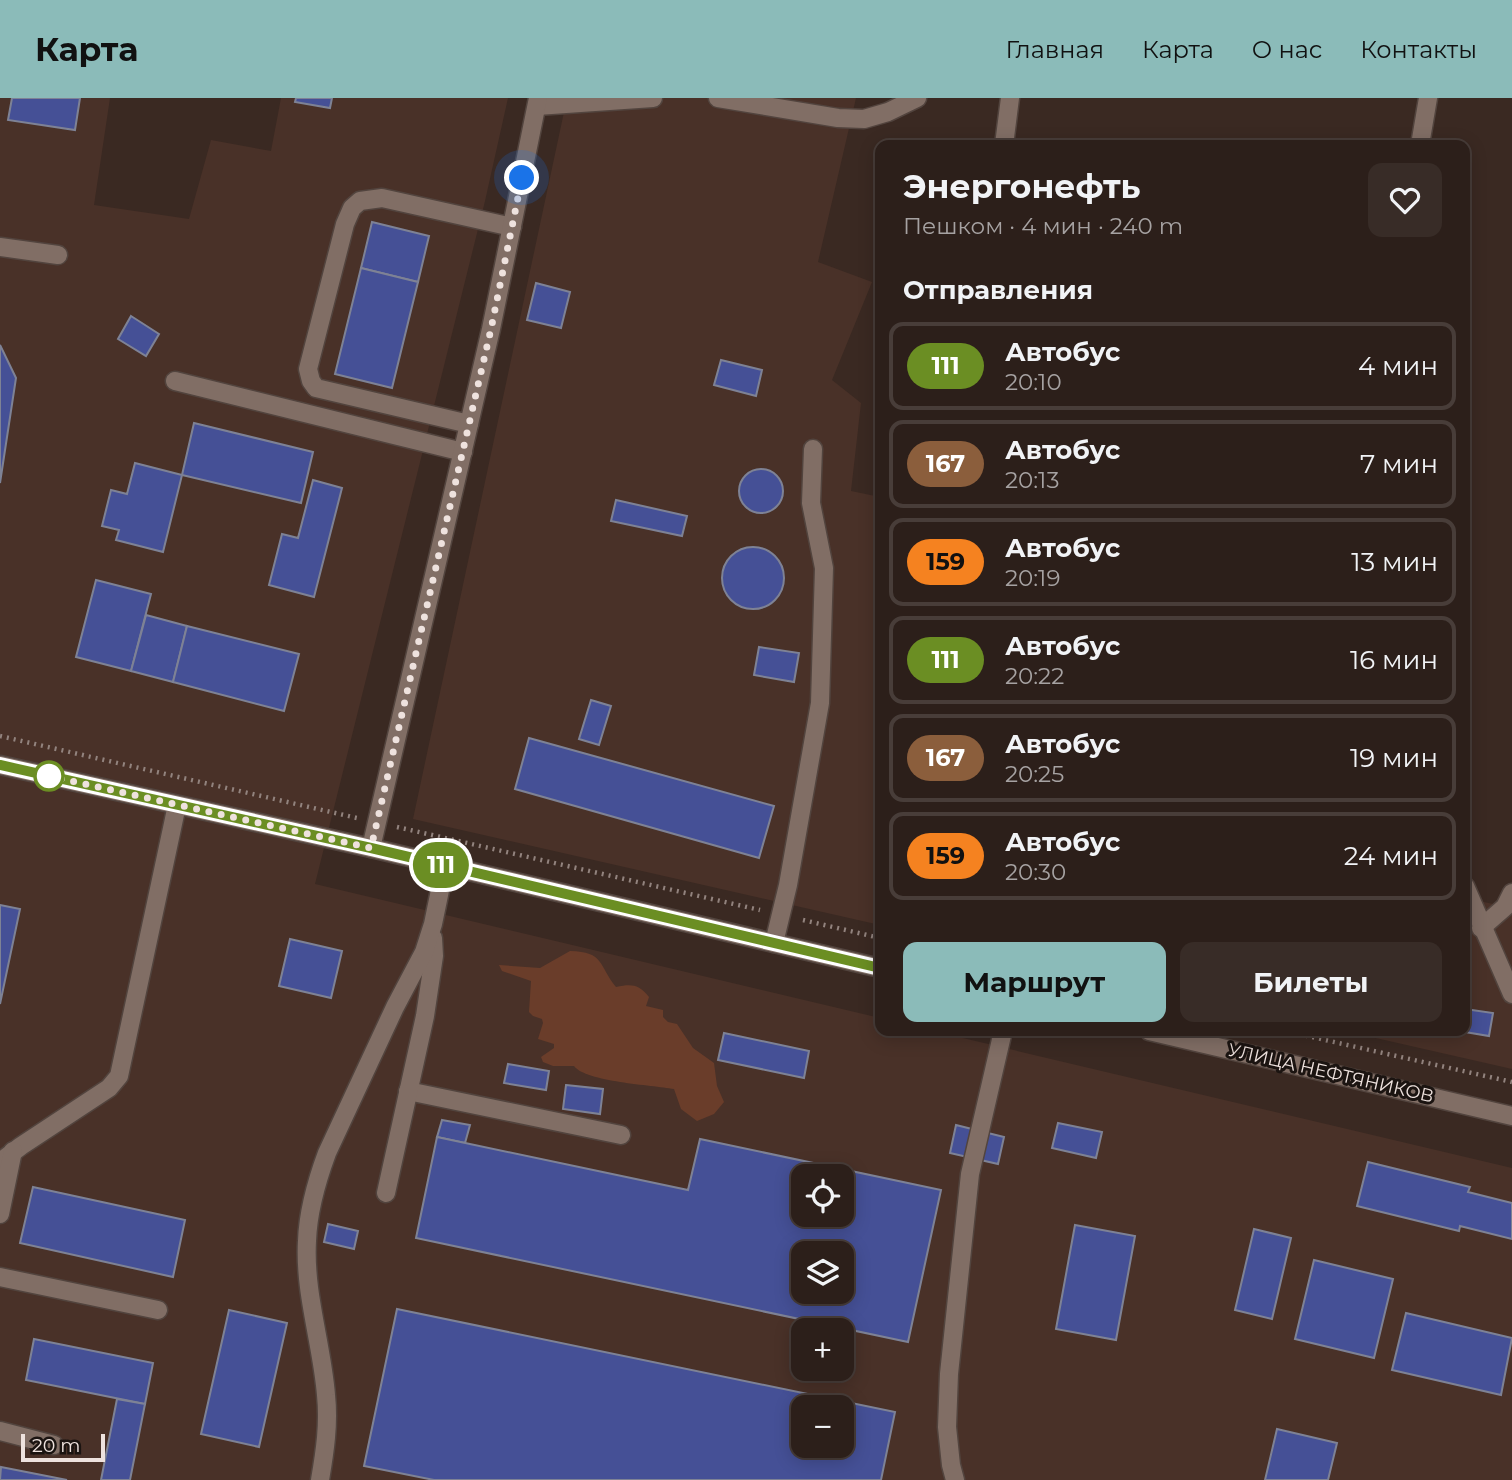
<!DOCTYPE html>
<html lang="ru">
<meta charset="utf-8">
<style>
:root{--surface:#2c1f1a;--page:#382c27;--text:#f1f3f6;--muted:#a6a2a2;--line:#483d39;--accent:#8bbbb9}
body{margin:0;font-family:Montserrat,sans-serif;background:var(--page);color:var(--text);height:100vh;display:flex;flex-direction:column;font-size:26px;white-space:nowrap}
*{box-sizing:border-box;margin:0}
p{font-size:23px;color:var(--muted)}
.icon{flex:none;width:38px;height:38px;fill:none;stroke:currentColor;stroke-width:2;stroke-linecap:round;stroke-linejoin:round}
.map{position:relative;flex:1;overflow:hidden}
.sheet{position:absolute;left:875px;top:42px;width:595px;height:896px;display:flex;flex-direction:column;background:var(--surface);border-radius:14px;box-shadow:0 4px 18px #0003,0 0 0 2px var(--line)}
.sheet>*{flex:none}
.badge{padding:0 14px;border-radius:23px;font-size:24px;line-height:46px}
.fabs{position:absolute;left:791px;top:1066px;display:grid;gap:14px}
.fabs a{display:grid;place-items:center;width:63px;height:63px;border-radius:14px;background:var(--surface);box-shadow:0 4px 18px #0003,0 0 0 2px var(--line);font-size:35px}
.scale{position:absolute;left:21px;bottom:18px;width:84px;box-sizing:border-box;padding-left:7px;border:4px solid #eee2de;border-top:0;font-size:19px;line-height:24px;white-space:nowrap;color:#eee2de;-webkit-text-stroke:5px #1b1411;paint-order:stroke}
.you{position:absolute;width:35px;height:35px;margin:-18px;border:5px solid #fff;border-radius:50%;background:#1a73e8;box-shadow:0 0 0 10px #1a73e833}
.map>.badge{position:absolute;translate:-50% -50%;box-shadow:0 0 0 4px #fff}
h2{padding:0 28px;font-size:26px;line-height:63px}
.round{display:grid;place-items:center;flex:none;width:74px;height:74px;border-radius:14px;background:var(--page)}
.head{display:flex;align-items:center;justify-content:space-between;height:119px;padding:0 28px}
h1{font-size:33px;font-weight:700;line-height:52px}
.action{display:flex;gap:14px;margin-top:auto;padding:14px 28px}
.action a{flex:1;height:80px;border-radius:14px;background:var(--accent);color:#111;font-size:28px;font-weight:700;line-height:80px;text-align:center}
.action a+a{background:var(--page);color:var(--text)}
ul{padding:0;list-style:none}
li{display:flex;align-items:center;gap:21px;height:88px;margin:0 14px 10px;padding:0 14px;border:4px solid var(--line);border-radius:14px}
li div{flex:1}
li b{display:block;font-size:26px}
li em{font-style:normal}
li .badge{min-width:77px;font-weight:700;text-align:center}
header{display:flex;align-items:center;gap:42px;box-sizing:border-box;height:98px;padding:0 35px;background:var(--accent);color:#111}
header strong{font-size:33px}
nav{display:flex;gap:38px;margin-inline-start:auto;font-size:24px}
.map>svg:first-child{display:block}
.built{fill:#493128;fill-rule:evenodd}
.green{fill:#6a3d2a}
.building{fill:#455096;stroke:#7e8295;stroke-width:2;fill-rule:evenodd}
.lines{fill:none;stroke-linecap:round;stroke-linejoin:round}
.service-casing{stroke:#52443e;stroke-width:21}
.minor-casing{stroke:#52443e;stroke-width:21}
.tertiary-casing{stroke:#52443e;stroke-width:21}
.path{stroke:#92837e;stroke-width:4.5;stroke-dasharray:2 5;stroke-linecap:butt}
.service{stroke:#816e65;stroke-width:18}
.minor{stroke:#816e65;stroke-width:18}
.tertiary{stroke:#816e65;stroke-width:18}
.line-casing{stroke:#fff;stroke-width:16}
.line{stroke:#6b8e23;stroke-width:10}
.walk{stroke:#eee2de;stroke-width:7;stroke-dasharray:0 12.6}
.stop-dot{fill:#fff;stroke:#6b8e23;stroke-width:3.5}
.labels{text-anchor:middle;stroke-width:6;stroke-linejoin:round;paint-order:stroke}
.street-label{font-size:18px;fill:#eee2de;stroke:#1b1411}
</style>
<header>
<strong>Карта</strong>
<nav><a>Главная</a><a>Карта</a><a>О нас</a><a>Контакты</a></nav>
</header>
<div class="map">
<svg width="1512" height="1382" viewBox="0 0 1512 1382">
<rect width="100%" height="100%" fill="#3a2922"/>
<g class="built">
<path d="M 0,0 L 110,0 L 94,107 L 189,121 L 211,42 L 271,53 L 281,0 L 508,0 L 485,103 L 315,786 L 880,920 L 880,933 L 933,933 L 1512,1070 L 1512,1382 L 0,1382 ZM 803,1078 L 842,1078 L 842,1116 L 803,1116 ZM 803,1155 L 842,1155 L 842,1194 L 803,1194 ZM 803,1232 L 842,1232 L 842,1270 L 803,1270 ZM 803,1309 L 842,1309 L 842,1348 L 803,1348 Z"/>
<polygon points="567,0 856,0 818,164 872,184 832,282 861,305 851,393 880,399 880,827 413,721"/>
<polygon points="1465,800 1512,810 1512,971 1345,933 1465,933"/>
</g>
<path class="green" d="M 570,853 C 605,854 598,867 616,889 C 632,886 638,886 649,899 L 646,908 L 663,912 L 663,919 L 668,924 L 677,926 L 693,950 L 714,965 L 717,988 L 724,1004 L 714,1016 L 697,1023 L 681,1011 L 674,991 C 652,987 586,984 574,968 L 553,968 L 543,964 L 541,959 L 554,950 L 554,946 L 538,941 L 543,925 L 542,921 L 533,918 L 529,914 L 531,883 L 502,873 L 499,867 L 540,870 Z"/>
<g class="building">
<polygon points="12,0 80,0 75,32 8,22"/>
<polygon points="296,0 332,0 330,10 295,4"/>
<polygon points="372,124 429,138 418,184 361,170"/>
<polygon points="361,170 418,184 392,290 335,276"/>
<polygon points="536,185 570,194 561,230 527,222"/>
<polygon points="131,218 159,236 146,258 118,241"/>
<polygon points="0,247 16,280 0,385"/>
<polygon points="721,262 762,272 756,298 714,287"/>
<polygon points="194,325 313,354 301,405 182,377"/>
<polygon points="135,365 182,377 163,454 116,442 119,432 102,428 111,392 127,396"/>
<circle cx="761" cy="393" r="22"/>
<polygon points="313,382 342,390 314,499 269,487 282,436 298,440"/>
<polygon points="616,402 687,418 682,438 611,423"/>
<circle cx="753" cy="480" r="31"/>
<polygon points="96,482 151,496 131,573 76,559"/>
<polygon points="146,517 187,528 173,584 131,573"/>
<polygon points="187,528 299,556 284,613 173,584"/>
<polygon points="759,549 799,555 794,584 754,577"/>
<polygon points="591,602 611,608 599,647 579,641"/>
<polygon points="529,640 774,708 759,760 515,691"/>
<polygon points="0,807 20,811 0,906"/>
<polygon points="290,841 342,853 331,900 279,888"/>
<polygon points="1465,911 1493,915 1489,938 1459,933 1465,933"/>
<polygon points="724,935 809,953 804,980 718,962"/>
<polygon points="508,966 549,973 546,992 504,985"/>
<polygon points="566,987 603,991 600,1016 563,1011"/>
<polygon points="442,1022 470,1027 465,1045 437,1039"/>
<polygon points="1058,1025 1102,1034 1096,1060 1052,1050"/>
<polygon points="956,1027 1004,1039 998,1066 950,1055"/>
<path d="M 437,1039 L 688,1092 L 700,1041 L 941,1092 L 908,1244 L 416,1140 ZM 803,1078 L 842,1078 L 842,1116 L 803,1116 ZM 803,1155 L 842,1155 L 842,1194 L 803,1194 Z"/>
<polygon points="1368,1064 1470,1089 1468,1094 1512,1105 1512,1141 1460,1128 1459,1133 1357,1108"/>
<polygon points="33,1089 185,1122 173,1179 20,1145"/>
<polygon points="328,1126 358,1133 354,1151 324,1144"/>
<polygon points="1075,1127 1135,1138 1116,1242 1056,1231"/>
<polygon points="1254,1131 1291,1140 1272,1221 1235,1212"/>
<polygon points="1314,1162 1393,1181 1374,1260 1295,1241"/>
<path d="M 397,1211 L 895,1314 L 881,1382 L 434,1382 L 364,1368 ZM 803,1309 L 842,1309 L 842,1348 L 803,1348 Z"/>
<polygon points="229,1212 287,1225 259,1349 201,1336"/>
<polygon points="1406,1215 1512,1240 1501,1297 1392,1272"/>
<polygon points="34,1241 153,1265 145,1306 26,1282"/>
<polygon points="117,1301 145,1306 130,1382 101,1382"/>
<polygon points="1277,1331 1337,1345 1328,1382 1265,1382"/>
<polygon points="1,1369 67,1382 0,1382"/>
</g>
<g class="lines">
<defs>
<g id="service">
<polyline points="718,0 838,20 864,21 888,14 917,0"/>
<polyline points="537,8 653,0"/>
<polyline points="1004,47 1010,0"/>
<polyline points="0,149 58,157"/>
<polyline points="175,283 463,354"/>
<polyline points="469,326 316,290 311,283 308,271 345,126 352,110 360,103 382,100 512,129"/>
<polyline points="1481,830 1505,809 1512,795"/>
<polyline points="774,845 788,787 820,605 824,470 811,405 813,351"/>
<polyline points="408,993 621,1037"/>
<polyline points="0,1064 21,1048 109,990 119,978 177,707"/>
<polyline points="386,1095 425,918 434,858 433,840"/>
<polyline points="0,1116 13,1053"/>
<polyline points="0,1179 158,1212"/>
<polyline points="0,1333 54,1347"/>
<path d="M 320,1382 C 325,1353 329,1326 326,1297 C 322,1246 304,1195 307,1143 C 308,1114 317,1082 327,1055 L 395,909 L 424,854 L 433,826 L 445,768"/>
<polyline points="955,1382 951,1367 947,1329 949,1276 970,1076 1003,933"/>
</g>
<g id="minor">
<polyline points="1420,47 1428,0"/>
<polyline points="371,750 491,231 538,0"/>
<polyline points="1465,788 1512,896"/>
</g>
<g id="tertiary">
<polyline points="0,667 371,750 880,870"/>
<polyline points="1149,933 1512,1018"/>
</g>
</defs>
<use href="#service" class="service-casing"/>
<use href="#minor" class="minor-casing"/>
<use href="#tertiary" class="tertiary-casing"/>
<g class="path">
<polyline points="0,638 357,720"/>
<polyline points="397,729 760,812"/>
<polyline points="803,822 880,840"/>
<polyline points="1285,933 1512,984"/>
</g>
<use href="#service" class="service"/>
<use href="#minor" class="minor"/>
<use href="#tertiary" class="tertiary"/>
</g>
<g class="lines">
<defs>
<polyline id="line" points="0,667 371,750 880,870"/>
</defs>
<use href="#line" class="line-casing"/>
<use href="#line" class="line"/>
<polyline class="walk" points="49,678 371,750 491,231 522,80"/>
</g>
<circle class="stop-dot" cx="49" cy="678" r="14"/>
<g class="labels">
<g class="street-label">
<text transform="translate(1331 975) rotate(13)" y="6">УЛИЦА НЕФТЯНИКОВ</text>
</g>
</g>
</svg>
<div class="fabs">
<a><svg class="icon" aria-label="locate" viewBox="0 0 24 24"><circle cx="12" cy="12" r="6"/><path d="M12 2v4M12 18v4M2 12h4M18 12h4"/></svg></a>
<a><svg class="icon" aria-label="layers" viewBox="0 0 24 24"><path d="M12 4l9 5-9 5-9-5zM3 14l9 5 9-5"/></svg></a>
<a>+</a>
<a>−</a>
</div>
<div class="scale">20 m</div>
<div class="you" style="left:522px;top:80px"></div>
<b class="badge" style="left:441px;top:767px;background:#6b8e23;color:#fff">111</b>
<section class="sheet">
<div class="head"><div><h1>Энергонефть</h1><p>Пешком · 4 мин · 240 m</p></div><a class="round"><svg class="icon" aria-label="heart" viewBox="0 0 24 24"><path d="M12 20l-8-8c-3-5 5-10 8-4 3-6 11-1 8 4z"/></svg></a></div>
<h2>Отправления</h2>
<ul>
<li><span class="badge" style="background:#6b8e23;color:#fff">111</span><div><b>Автобус</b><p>20:10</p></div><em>4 мин</em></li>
<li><span class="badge" style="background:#8b5e3c;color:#fff">167</span><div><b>Автобус</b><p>20:13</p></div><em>7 мин</em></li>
<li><span class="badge" style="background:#f58220;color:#111">159</span><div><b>Автобус</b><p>20:19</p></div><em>13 мин</em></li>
<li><span class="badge" style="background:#6b8e23;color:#fff">111</span><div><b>Автобус</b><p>20:22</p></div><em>16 мин</em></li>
<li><span class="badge" style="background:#8b5e3c;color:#fff">167</span><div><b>Автобус</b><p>20:25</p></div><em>19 мин</em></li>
<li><span class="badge" style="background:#f58220;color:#111">159</span><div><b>Автобус</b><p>20:30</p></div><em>24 мин</em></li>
</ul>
<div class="action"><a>Маршрут</a><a>Билеты</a></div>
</section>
</div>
